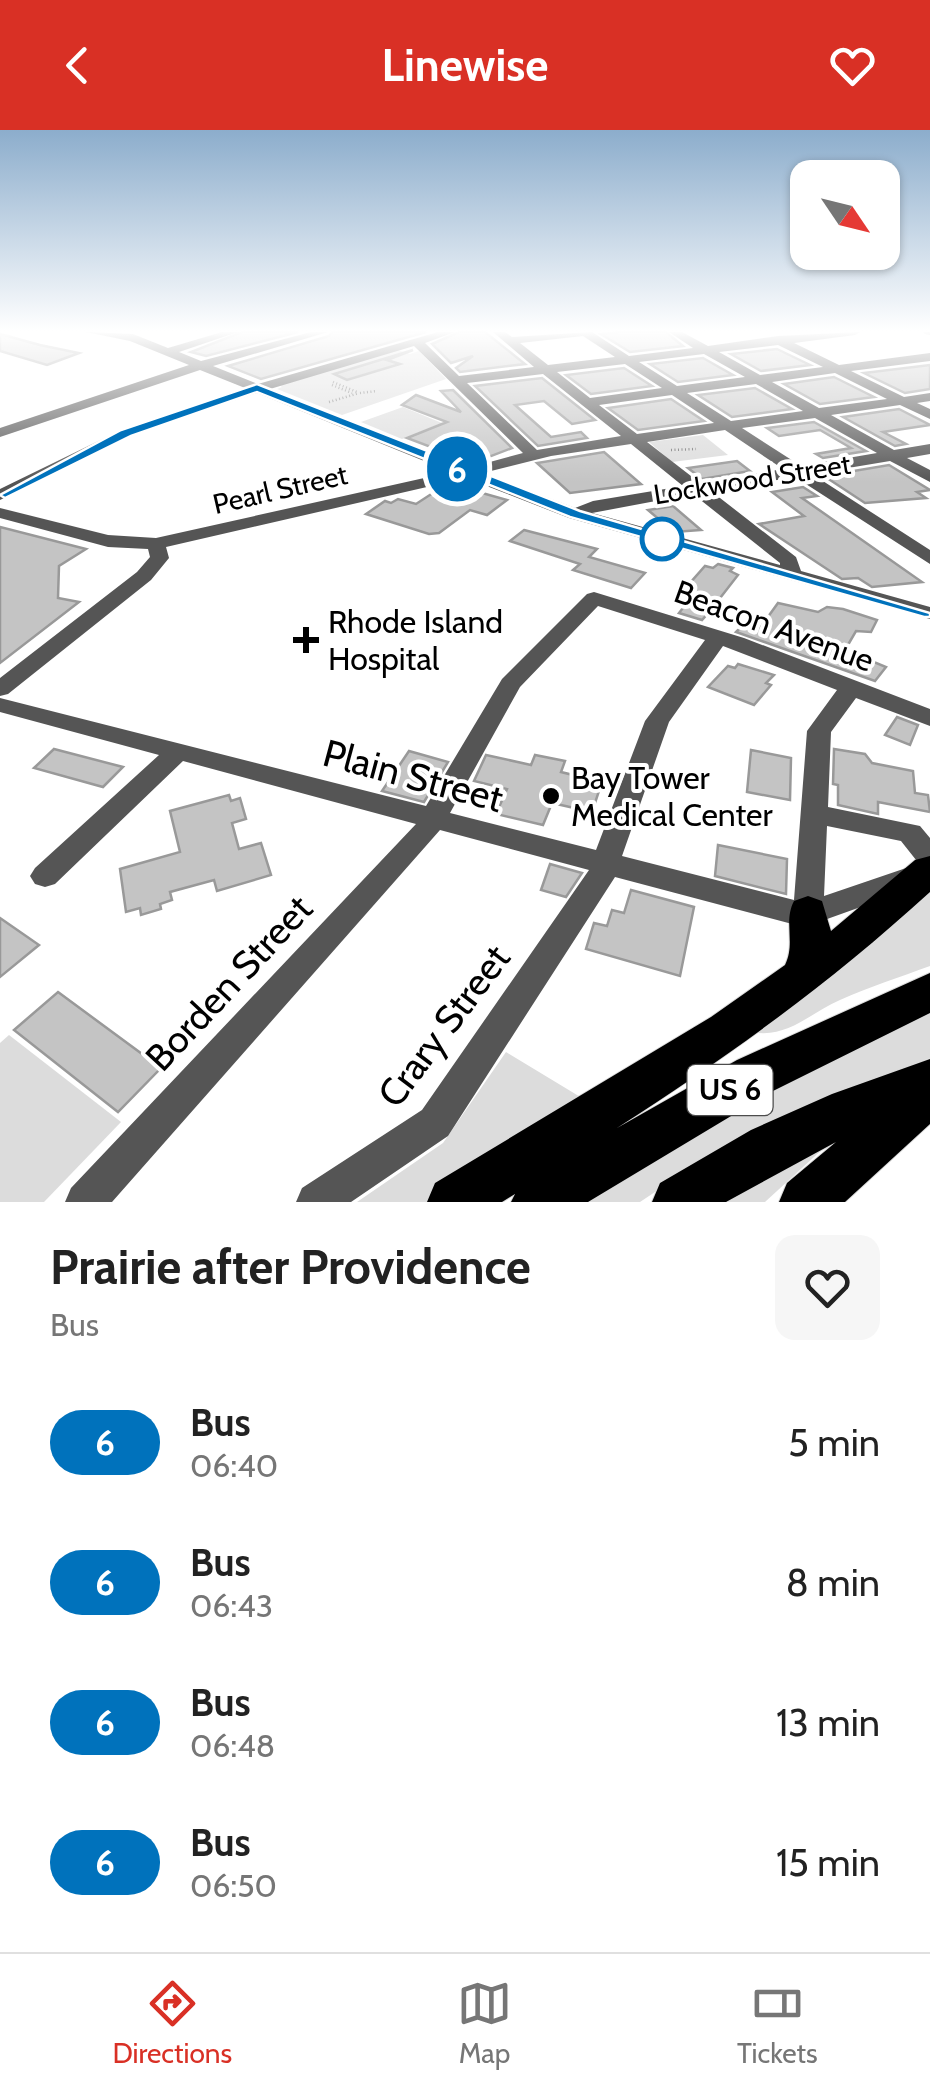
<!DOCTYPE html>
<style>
:root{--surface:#fff;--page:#f6f6f6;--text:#222;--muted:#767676;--line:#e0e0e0;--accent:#d93025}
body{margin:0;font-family:Cabin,sans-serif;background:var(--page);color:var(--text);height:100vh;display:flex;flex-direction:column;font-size:38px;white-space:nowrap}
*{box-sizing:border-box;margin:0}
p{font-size:32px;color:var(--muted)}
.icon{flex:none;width:55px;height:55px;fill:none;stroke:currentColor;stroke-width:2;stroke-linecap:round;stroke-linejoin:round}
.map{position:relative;height:1072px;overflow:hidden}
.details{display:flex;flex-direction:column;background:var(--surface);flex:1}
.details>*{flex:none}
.badge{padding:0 20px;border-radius:32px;font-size:35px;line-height:65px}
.needle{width:65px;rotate:125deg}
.tools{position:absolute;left:790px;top:30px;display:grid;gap:20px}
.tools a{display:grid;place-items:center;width:110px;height:110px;border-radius:20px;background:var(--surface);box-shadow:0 2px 8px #0004;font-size:50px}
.map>.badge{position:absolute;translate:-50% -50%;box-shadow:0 0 0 5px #fff}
.round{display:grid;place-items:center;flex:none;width:105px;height:105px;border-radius:20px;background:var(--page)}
.headline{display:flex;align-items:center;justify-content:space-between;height:170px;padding:0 50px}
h1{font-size:48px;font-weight:700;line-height:75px}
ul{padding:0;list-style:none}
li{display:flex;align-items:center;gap:30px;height:140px;padding:0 50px}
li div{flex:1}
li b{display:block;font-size:38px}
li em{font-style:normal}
li .badge{min-width:110px;font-weight:700;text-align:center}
header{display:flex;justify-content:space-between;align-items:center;height:130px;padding:0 50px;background:var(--accent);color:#fff;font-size:45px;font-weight:700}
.menu{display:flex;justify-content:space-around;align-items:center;height:140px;border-top:2px solid var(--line);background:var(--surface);font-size:28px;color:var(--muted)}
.menu a{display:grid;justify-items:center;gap:5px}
.menu .on{color:var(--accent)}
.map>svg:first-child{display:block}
.green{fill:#dcdcdc}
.building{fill:#c4c4c4;stroke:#999;stroke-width:2.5}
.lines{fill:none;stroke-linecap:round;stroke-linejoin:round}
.highway-casing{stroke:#dbdbdb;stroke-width:2}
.path{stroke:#777;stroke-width:2.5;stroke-dasharray:1 2.5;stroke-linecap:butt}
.minor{fill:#555;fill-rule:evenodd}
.highway{fill:#000;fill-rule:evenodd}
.line{fill:#0072bc;stroke:#fff;stroke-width:2.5}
.stop-dot{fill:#fff;stroke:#0072bc;stroke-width:5}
.poi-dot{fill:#000;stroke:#fff;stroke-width:4}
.labels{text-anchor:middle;stroke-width:8;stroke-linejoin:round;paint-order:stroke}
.far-street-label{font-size:28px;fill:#000;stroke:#fff}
.shield{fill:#fff;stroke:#4c4c4c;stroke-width:2.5}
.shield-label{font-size:30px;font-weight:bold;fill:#000}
.poi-label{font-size:32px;fill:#000;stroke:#fff;text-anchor:start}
.street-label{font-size:32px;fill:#000;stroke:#fff}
.near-street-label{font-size:38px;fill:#000;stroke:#fff}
</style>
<header><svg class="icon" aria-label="back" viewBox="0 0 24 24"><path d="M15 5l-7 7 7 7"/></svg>Linewise<svg class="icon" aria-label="heart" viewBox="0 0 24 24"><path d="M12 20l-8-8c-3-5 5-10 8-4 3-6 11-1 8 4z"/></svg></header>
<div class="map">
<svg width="930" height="1072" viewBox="0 0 930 1072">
<rect width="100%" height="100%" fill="#fff"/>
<g class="green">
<polygon points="398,220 410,224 419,221 446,249 342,285 277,259 282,257 279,255"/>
<polygon points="403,277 442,293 402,309 361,292"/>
<polygon points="703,305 728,325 672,332 649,312"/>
<path d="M 930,759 L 930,836 C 900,847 869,857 840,870 C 810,883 787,909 752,902 Z"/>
<polygon points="930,883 930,928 840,963 703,1030 640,1072 580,1072 788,952"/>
<polygon points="9,905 121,992 44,1072 0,1072 0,913"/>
<polygon points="506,922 582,968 434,1072 357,1072 443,1013"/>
<polygon points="850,994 765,1072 712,1072"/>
</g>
<g class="building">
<polygon points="242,202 298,202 206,226 191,222"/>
<polygon points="332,202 426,202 261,249 228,236 329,206"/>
<polygon points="459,202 485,202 525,234 460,242 456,238 473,226 451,233 432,214"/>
<polygon points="619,202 666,202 683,216 630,222 601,204"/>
<polygon points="0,204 40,215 79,223 47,235 0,221"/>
<polygon points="777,219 810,235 761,241 731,224"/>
<polygon points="413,220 387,230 400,234 347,250 334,244"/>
<polygon points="703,228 733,245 678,252 650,234"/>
<polygon points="930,235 930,259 905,263 864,243"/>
<polygon points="624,238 652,256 591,264 566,245"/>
<polygon points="834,247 874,267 820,274 784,254"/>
<polygon points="542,248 595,290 572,294 544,271 515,275 551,307 581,302 587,308 538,316 475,256"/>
<polygon points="755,258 792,279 732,287 698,265"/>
<polygon points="453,260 512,318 473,333 407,308 447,292 402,275 416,265 461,282 441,261"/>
<polygon points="671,269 704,291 638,300 608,278"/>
<polygon points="899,279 930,295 883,302 906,314 895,316 843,287"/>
<polygon points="814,292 866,321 823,328 816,324 851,318 820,300 779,306 767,298"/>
<polygon points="604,322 641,354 570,363 537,333"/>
<polygon points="737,331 750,341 702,349 688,338"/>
<polygon points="889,335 930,360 917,362 926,368 865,373 824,346"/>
<polygon points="454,355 507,370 487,385 470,380 439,403 429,404 366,384 385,371 391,373 398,369 416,374 439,359 446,361"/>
<polygon points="803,357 817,366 802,368 922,452 872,457 858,448 842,449 759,394 804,386 772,362"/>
<polygon points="673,376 701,400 674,402 648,380"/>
<polygon points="0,397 86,419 59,436 58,468 79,472 0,533"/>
<polygon points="524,400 597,419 589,427 645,443 631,458 573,440 580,434 510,411"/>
<polygon points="718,434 733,438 730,441 738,445 710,481 702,490 679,483 686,474 675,470 705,436 713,438"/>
<polygon points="778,473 818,482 827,477 843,479 877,490 871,502 856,501 845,520 886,537 875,551 736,502 746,492 760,498"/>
<polygon points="738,534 774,545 766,553 771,555 754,575 708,557 728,536 735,538"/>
<polygon points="897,587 918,595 910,615 885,605"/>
<polygon points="54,619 123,637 103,657 34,638"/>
<polygon points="834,619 865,624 872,633 913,641 915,663 928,665 930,682 878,672 878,684 838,675 838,655 833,654"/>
<polygon points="751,620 791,628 790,670 747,662"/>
<polygon points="409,621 448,632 424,672 382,661"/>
<polygon points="486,625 531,635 535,625 565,631 561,642 602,652 592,682 552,673 543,695 496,684 507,659 474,651"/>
<polygon points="229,665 231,671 240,668 246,689 232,693 239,719 261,713 271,745 217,761 214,750 170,762 172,770 160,774 161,779 141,785 140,778 126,782 120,739 180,722 170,681"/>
<polygon points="718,715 787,729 786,764 715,746"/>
<polygon points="550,734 582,743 566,767 541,760"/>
<polygon points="631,760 694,777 680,846 586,819 594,793 607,796 612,780 624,783"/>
<polygon points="0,788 39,815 0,847"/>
<polygon points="58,862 161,938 118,982 14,900"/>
</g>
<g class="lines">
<defs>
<g id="highway">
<path d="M 930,726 L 930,762 C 828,855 733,923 617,998 L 737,930 L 930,843 L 930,883 L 771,962 L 588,1072 L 511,1072 L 515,1064 L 502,1072 L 427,1072 L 435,1053 L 711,887 L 785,835 C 796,813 783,792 794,771 L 808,766 L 822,771 L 831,801 L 915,730 Z"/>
<polygon points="930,929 930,994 845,1072 779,1072 787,1053 836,1012 726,1072 652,1072 660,1053 751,1000 832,964"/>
</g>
</defs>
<use href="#highway" class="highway-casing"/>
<g class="path">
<polyline points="333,252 357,262"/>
<polyline points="332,255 352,263"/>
<polyline points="360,263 377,261"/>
<polyline points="329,272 359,263"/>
<polyline points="671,320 696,319"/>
</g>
<g class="minor">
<path d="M 86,202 L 133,204 L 168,218 L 222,202 L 238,202 L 179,222 L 201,231 L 311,202 L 328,202 L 213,236 L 258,254 L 438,202 L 455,202 L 425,213 L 459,246 L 534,237 L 493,202 L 505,202 L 512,207 L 592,202 L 629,226 L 693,218 L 669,202 L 682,202 L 708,216 L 778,206 L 860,202 L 855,205 L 794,213 L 839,235 L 930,223 L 930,231 L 851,241 L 904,267 L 930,263 L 930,271 L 917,273 L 930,279 L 930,289 L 900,275 L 831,285 L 894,320 L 930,314 L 930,324 L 907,328 L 930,340 L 930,352 L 890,331 L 812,344 L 930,420 L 930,434 L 795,347 L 711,361 L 796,427 L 801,441 L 930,477 L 930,489 L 569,388 L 466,348 L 166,417 L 169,428 L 151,450 L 8,564 L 0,566 L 0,548 L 137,442 L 150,427 L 148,419 L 108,417 L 0,388 L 0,378 L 108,405 L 156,408 L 451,342 L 257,263 L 131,306 L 0,370 L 0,359 L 121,300 L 245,258 L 200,240 L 0,307 L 0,298 L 189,235 L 130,211 ZM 583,206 L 615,227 L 548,235 L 520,213 ZM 778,215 L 823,237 L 760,245 L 719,222 ZM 414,216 L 523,323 L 468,338 L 270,259 ZM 704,224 L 745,247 L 677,256 L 639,232 ZM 625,234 L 662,258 L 590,268 L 557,242 ZM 835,243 L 887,269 L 819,278 L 772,252 ZM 543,244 L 621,306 L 537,320 L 467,253 ZM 756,254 L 803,281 L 731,291 L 687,263 ZM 672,265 L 714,293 L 637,304 L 599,275 ZM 815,288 L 877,323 L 801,336 L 742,298 ZM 725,300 L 783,339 L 700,353 L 647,312 ZM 631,314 L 683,356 L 593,371 L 575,378 L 483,343 L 551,326 ZM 693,364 L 780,433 L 780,435 L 592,383 Z"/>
<polygon points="923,202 930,202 930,205 925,204"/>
<path d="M 594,462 L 744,508 L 930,579 L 930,596 L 856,568 L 831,602 L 828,677 L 920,696 L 930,708 L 930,738 L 920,735 L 901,711 L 827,696 L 824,766 L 912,736 L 922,739 L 927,747 L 922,755 L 816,793 L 796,795 L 615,747 L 448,1006 L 351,1072 L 296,1072 L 302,1058 L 422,980 L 589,740 L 440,700 L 112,1072 L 65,1072 L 71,1058 L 416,694 L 183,631 L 55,754 L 45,757 L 35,754 L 30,746 L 35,738 L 159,625 L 0,582 L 0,568 L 426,676 L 502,549 L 587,464 ZM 598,476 L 705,510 L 645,591 L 596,720 L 450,683 L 520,557 ZM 723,516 L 837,560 L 807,601 L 794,770 L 622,726 L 669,592 Z"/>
</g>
<use href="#highway" class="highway"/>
</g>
<linearGradient id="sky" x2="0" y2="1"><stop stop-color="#8cadcc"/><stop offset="0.57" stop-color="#fff"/><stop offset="1" stop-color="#fff" stop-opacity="0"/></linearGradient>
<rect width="930" height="352" fill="url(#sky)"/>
<polygon class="line" points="257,254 580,381 930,483 930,487 924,487 570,387 257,262 131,306 5,368 0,365 121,300"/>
<circle class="stop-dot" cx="662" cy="409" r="20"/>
<g class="poi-dot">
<path d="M301 495h10v10h10v10h-10v10h-10v-10h-10v-10h10z"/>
<circle cx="551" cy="666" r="10"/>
</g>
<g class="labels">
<g class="far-street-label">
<text transform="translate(752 349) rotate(-9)" y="10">Lockwood Street</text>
<text transform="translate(280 359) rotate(-13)" y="10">Pearl Street</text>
</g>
<rect class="shield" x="687.5" y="935" width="85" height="50" rx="8"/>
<g class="shield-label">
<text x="730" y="970">US 6</text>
</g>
<g class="poi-label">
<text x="328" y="503">Rhode Island<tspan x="328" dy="37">Hospital</tspan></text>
<text x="571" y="659">Bay Tower<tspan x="571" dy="37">Medical Center</tspan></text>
</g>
<g class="street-label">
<text transform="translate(774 496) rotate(20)" y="11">Beacon Avenue</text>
</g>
<g class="near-street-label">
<text transform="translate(413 646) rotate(15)" y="13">Plain Street</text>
<text transform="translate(229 853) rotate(-47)" y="13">Borden Street</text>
<text transform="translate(444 896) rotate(-53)" y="13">Crary Street</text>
</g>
</g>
</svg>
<div class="tools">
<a><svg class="needle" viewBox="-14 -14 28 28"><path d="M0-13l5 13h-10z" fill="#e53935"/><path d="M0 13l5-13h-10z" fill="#767676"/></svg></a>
</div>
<b class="badge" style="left:457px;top:339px;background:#0072bc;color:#fff">6</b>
</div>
<section class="details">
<div class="headline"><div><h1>Prairie after Providence</h1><p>Bus</p></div><a class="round"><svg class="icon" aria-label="heart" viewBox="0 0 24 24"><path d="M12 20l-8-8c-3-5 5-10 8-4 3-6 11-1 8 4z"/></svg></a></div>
<ul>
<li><span class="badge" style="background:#0072bc;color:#fff">6</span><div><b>Bus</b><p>06:40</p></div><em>5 min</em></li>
<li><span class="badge" style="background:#0072bc;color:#fff">6</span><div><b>Bus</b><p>06:43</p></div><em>8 min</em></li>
<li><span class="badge" style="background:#0072bc;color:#fff">6</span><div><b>Bus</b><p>06:48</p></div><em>13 min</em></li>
<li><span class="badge" style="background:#0072bc;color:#fff">6</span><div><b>Bus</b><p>06:50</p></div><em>15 min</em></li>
</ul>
</section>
<nav class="menu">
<a class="on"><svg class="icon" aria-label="directions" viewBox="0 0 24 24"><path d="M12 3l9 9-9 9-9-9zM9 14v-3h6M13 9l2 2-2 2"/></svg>Directions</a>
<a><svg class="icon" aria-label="map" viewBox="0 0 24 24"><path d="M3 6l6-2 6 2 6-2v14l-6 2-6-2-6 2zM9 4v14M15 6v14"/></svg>Map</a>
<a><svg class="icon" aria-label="tickets" viewBox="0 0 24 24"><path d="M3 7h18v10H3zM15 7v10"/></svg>Tickets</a>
</nav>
